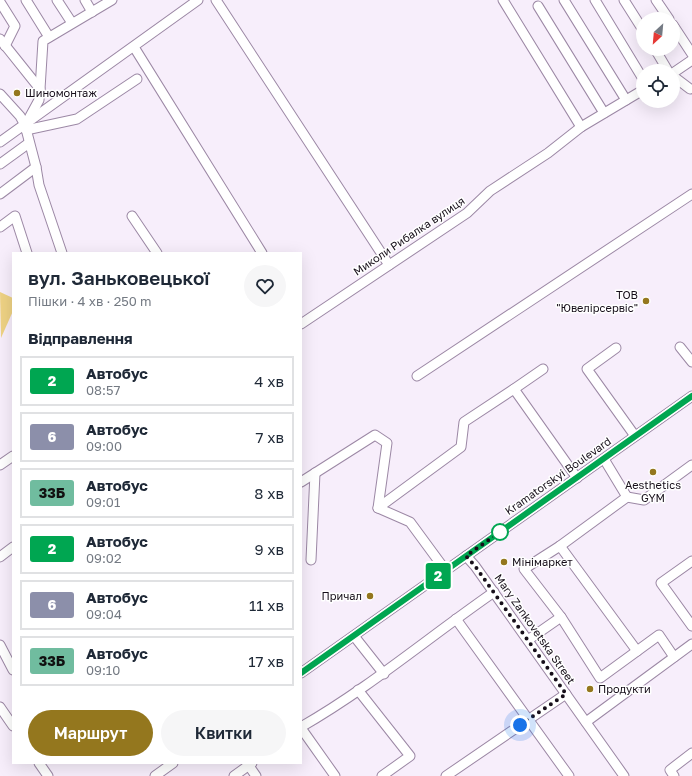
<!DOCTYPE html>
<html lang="uk">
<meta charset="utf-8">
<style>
:root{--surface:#fff;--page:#f6f6f7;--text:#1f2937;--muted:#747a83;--line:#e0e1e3;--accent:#94771e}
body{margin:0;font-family:"Golos Text",sans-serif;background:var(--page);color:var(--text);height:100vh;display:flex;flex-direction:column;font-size:15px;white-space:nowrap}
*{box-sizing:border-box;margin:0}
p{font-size:13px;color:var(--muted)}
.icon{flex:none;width:22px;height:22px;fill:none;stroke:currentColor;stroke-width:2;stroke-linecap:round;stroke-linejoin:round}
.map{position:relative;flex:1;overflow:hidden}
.side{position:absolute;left:12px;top:252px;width:290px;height:512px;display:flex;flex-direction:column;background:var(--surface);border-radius:0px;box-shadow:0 4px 16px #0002}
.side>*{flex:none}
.badge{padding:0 8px;border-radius:3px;font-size:14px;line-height:26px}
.needle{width:26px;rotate:206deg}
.controls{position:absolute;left:636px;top:12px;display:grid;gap:8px}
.controls a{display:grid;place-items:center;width:44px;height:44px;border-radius:50%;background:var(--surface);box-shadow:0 4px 16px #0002;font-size:20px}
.you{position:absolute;width:20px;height:20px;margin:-10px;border:3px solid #fff;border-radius:50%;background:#1a73e8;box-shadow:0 0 0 6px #1a73e833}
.map>.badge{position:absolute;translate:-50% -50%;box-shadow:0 0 0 2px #fff}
h2{padding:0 16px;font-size:15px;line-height:36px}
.round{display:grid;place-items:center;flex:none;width:42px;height:42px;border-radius:21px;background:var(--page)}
.head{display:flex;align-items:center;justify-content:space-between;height:68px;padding:0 16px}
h1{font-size:19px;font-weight:600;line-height:30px}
.action{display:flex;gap:8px;margin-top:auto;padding:8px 16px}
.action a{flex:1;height:46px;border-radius:24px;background:var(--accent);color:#fff;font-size:16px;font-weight:600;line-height:46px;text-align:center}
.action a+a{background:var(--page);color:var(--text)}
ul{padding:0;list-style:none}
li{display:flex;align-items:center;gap:12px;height:50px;margin:0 8px 6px;padding:0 8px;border:2px solid var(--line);border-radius:0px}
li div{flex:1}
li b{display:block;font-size:15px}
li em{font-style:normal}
li .badge{min-width:44px;font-weight:700;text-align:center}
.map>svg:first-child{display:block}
.grass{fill:#eed284}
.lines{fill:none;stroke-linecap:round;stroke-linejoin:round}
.minor-casing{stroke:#9c88a5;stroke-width:11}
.minor{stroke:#fff;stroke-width:9}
.line-casing{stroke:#fff;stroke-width:9}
.line{stroke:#00a651;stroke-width:6}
.walk{stroke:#170f1a;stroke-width:4;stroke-dasharray:0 7.2}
.poi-dot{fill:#94771e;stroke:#fff;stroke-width:1.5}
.stop-dot{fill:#fff;stroke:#00a651;stroke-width:2}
.labels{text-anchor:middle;stroke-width:3;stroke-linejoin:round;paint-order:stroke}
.poi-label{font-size:11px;fill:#170f1a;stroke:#fff;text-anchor:start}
.street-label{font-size:11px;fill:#170f1a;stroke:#fff}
</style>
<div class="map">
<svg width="692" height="776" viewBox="0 0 692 776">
<rect width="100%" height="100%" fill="#f7eefb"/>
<polygon class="grass" points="0,292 13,298 13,311 1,338"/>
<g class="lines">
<defs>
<g id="minor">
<polyline points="26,0 49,37"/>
<polyline points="57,0 72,23"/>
<polyline points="85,0 92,12"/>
<polyline points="216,0 389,265"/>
<polyline points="503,0 581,127"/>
<polyline points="564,0 626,100"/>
<polyline points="595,0 643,79"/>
<polyline points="624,0 643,30"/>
<polyline points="656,0 669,19"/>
<polyline points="0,2 15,26 5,46"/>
<polyline points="538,6 604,113"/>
<polyline points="673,25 692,54"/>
<polyline points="0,39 40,89 39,100 27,122"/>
<polyline points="134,47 262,253"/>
<polyline points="655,49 668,71"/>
<polyline points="673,73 692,60"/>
<polyline points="673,76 690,89"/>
<polyline points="40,89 43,41 112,0"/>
<polyline points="0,94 20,116 25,125 36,167 39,185 62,253"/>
<polyline points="26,130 77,119 137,79"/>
<polyline points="0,142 198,0"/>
<polyline points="0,164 29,143"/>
<polyline points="0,194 36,167"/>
<polyline points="132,216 157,253"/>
<polyline points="0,227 15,216 27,253"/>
<polyline points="301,324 467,213 490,191 548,153 581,127 643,90"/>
<polyline points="680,347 692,362"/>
<polyline points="616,348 587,369 635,436"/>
<polyline points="543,369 514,389 577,478"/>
<polyline points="417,376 692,194"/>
<polyline points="0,465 13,456"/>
<polyline points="301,482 375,435 387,443 378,508 410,522 446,571"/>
<polyline points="627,497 644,500 692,465"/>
<polyline points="378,508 461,447 464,422 514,389"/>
<polyline points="560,546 627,497 604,459"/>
<polyline points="466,556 475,566 624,776"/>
<polyline points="0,557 13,547"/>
<polyline points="311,560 315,473"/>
<polyline points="692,561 661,583 692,626"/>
<polyline points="561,617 524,569 560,546 637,651"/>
<polyline points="456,619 569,776"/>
<polyline points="354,636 384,674"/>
<polyline points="528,640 561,617 600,678 659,635 674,657"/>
<polyline points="0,645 13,670"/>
<polyline points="301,673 692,396"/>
<polyline points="358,690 410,756 382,776"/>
<polyline points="0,707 13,726"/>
<polyline points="586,722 692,644"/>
<path d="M 301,727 C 369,688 429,637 494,592"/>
<polyline points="301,728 335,776"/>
<polyline points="39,763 48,776"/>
<polyline points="247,763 256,776"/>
<polyline points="155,776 173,763"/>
<polyline points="234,776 252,763"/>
<polyline points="446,776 566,694"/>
<polyline points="674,776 670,770 692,753"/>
</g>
</defs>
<use href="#minor" class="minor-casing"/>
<use href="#minor" class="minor"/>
</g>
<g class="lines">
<defs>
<polyline id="line" points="301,673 692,396"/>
</defs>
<use href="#line" class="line-casing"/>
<use href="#line" class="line"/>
<polyline class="walk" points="500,532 466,556 475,566 566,694 520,725"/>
</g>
<g class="poi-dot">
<circle cx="17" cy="93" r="4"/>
<circle cx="646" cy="301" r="4"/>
<circle cx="653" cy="472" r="4"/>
<circle cx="504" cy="562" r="4"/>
<circle cx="370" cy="596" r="4"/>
<circle cx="590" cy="689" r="4"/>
</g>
<circle class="stop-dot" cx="500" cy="532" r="8"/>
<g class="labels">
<g class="poi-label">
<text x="25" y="97">Шиномонтаж</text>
<text x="638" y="299" text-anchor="end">ТОВ<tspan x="638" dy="13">"Ювелірсервіс"</tspan></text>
<text x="653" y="489" text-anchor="middle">Aesthetics<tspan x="653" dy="13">GYM</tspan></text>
<text x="512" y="566">Мінімаркет</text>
<text x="362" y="600" text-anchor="end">Причал</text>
<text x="598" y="693">Продукти</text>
</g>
<g class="street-label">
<text transform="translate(409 236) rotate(-34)" y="4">Миколи Рибалка вулиця</text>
<text transform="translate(558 476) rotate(-35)" y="4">Kramatorskyi Boulevard</text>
<text transform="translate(535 629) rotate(55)" y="4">Mary Zankovetska Street</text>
</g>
</g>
</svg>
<div class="controls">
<a><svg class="needle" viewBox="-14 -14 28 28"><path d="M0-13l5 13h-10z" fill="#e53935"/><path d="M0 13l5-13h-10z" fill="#747a83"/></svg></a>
<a><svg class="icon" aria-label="locate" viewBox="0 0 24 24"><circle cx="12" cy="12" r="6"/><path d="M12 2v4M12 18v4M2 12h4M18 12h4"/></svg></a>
</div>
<div class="you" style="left:520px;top:725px"></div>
<b class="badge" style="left:438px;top:576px;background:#00a651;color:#fff">2</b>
<section class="side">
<div class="head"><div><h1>вул. Заньковецької</h1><p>Пішки · 4 хв · 250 m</p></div><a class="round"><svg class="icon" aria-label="heart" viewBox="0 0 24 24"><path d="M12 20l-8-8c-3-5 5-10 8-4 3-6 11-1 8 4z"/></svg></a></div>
<h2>Відправлення</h2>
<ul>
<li><span class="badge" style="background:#00a651;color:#fff">2</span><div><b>Автобус</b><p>08:57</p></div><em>4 хв</em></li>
<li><span class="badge" style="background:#8c8faa;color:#fff">6</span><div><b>Автобус</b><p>09:00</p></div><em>7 хв</em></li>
<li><span class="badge" style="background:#70bc9f;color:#111">33Б</span><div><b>Автобус</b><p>09:01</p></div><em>8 хв</em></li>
<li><span class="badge" style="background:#00a651;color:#fff">2</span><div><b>Автобус</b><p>09:02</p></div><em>9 хв</em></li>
<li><span class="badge" style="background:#8c8faa;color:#fff">6</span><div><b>Автобус</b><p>09:04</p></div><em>11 хв</em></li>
<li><span class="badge" style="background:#70bc9f;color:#111">33Б</span><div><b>Автобус</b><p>09:10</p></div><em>17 хв</em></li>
</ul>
<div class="action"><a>Маршрут</a><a>Квитки</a></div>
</section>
</div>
